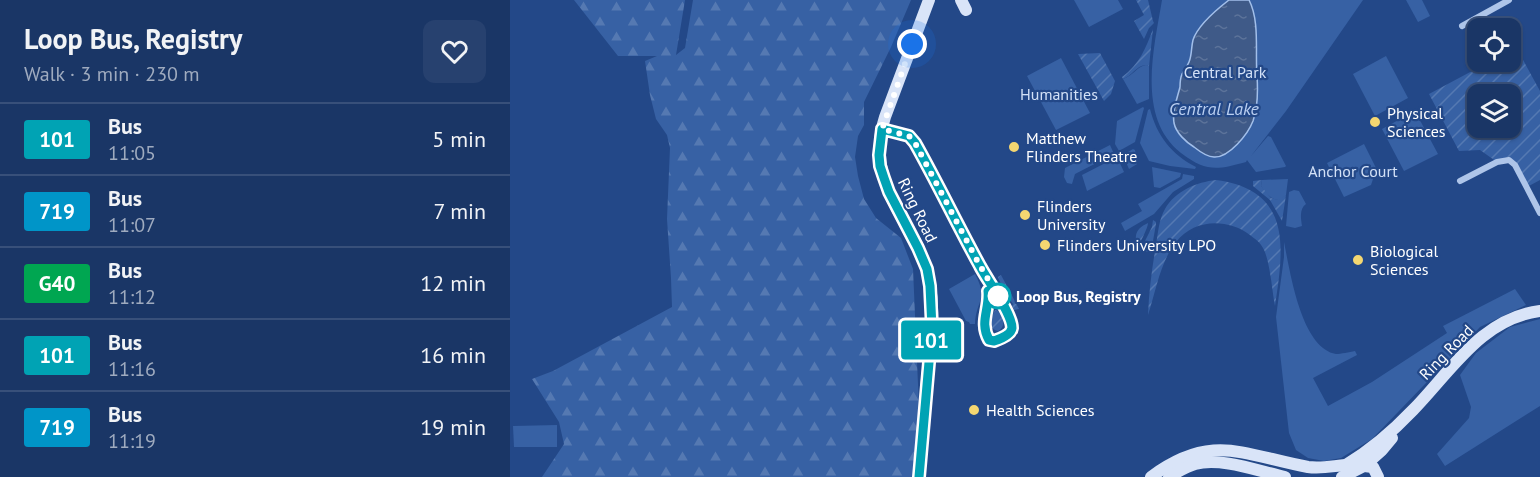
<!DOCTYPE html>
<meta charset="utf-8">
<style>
:root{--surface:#1a3666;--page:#27416f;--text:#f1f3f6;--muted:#9fabbf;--line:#38507a}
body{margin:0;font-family:"PT Sans",sans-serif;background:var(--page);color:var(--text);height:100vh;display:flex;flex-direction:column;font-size:22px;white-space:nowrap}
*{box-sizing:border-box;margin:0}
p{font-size:20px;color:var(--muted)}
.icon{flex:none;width:33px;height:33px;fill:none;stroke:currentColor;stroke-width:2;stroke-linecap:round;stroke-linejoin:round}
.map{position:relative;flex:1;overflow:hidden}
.sheet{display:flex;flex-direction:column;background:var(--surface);width:510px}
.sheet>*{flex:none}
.badge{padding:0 12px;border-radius:4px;font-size:21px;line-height:39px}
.tools{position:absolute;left:957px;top:18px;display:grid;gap:12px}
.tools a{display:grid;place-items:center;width:54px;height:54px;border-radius:12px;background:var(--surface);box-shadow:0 2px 4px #0004,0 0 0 2px var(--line);font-size:30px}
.you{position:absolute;width:30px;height:30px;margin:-15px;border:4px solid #fff;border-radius:50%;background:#1a73e8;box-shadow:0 0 0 9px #1a73e833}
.map>.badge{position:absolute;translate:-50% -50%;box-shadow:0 0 0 3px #fff}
.round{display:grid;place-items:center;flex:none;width:63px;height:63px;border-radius:12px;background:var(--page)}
.head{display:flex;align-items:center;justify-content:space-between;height:102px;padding:0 24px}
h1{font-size:28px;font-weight:600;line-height:45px}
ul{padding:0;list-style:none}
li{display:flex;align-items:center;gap:18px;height:72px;padding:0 24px;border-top:2px solid var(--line)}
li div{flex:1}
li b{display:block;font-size:22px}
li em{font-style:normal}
li .badge{min-width:66px;font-weight:700;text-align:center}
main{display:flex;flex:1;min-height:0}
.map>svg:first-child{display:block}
.green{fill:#3761a4}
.forest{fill:url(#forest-firs)}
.garden{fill:url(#garden-furrows);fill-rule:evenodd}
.water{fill:url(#water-ripples);stroke:#a2bfea;stroke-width:1.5}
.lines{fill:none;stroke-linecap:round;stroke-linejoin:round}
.street{stroke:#aec5e9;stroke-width:6}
.secondary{stroke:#d9e4f8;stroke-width:12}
.line-casing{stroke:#fff;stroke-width:14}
.line{stroke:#00a3b4;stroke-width:9}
.walk{stroke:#fff;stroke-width:6;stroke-dasharray:0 10.8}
.poi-dot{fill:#f4d771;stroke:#234888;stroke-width:2}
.stop-dot{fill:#fff;stroke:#00a3b4;stroke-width:3}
.labels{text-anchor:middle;stroke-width:4.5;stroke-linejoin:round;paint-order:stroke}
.park-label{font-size:16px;fill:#d3e1f7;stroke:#234888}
.poi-label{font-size:16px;fill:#fff;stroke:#234888;text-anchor:start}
.street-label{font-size:16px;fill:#fff;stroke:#234888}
.stop-label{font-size:16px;font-weight:bold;fill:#fff;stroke:#234888;text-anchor:start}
.water-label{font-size:18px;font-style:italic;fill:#bacff1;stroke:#234888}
</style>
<main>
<section class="sheet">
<div class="head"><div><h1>Loop Bus, Registry</h1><p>Walk · 3 min · 230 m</p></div><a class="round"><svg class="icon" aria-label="heart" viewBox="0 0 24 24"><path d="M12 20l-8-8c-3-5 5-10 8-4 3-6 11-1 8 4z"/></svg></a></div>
<ul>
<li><span class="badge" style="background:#00a3b4;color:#fff">101</span><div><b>Bus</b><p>11:05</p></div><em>5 min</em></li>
<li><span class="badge" style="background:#0095c8;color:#fff">719</span><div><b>Bus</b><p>11:07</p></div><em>7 min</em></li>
<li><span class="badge" style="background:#00a651;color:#fff">G40</span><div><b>Bus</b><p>11:12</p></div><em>12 min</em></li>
<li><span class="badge" style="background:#00a3b4;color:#fff">101</span><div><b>Bus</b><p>11:16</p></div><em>16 min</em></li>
<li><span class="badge" style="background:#0095c8;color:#fff">719</span><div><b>Bus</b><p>11:19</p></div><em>19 min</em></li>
</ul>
</section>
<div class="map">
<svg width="1030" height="477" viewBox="0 0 1030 477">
<defs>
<pattern id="forest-firs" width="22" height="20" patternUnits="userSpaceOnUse" patternTransform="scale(1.5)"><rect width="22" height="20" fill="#3761a4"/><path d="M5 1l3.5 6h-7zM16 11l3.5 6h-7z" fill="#5579b2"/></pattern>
<pattern id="garden-furrows" width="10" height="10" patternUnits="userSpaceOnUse" patternTransform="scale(1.5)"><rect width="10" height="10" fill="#3761a4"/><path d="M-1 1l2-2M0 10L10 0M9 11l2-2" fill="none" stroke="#5579b2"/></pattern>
<pattern id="water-ripples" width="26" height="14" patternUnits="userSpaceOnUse" patternTransform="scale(1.5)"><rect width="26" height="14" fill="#3f5a88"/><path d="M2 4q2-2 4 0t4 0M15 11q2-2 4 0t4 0" fill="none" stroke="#5c739a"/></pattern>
</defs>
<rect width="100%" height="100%" fill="#234888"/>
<g class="green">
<polygon points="564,0 608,0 613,9 579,27"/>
<path d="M 652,0 L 853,0 L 776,111 L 741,156 L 758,136 L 761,137 L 776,166 L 775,167 L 746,172 L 737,160 L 736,162 C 707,170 696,172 671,153 C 626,118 644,48 652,0 Z"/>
<polygon points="896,0 912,0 920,16 908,22"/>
<polygon points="876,56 898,98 865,116 843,74"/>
<polygon points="551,58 580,113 546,130 517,76"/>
<path d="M 636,65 L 639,66 L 639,99 L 627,104 L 613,79 C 623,76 626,67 636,65 Z"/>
<polygon points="633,107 634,108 625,142 609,151 605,144 607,121"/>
<path d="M 640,109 C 647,136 661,154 686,167 L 685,169 L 660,166 L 639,161 L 630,143 L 638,110 Z"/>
<polygon points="905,111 928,154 894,171 872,129"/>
<polygon points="854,144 868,172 865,173 861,185 834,197 817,163"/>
<polygon points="600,145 604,154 565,174 562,184 557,183 554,177 555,168"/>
<polygon points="623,149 625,150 627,164 619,169 613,155"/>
<polygon points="607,157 614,172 577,191 572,175"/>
<polygon points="642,167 671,173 670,177 650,188 644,187"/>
<polygon points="673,174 684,176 684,179 663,192 644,214 615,231 611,223 632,211 628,204 672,179"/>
<path d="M 778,179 L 776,195 C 775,196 770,200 769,200 C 762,201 754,191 751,186 L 752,180 Z"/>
<path d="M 784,190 L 789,191 L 796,204 C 789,209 791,219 792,226 L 785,228 L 776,226 L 779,192 Z"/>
<path d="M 774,242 C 780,271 791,348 826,354 C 831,354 839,352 845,351 L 847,355 L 803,378 L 818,406 L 862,382 L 937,333 L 933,326 L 1005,289 L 1016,305 L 970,327 L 862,439 L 831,458 L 814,461 L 798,458 L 786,450 L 779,433 L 766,317 L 774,257 Z"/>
<path d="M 465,274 C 479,300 466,300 465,324 L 460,324 L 459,322 L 456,321 L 439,289 Z"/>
<polygon points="1030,319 1030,406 935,466 927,454 959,418 961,407 950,375 966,353 1000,327"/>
<polygon points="47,425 47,447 4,447 3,426"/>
</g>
<polygon class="forest" points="64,0 175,0 166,55 175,48 183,0 401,0 381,47 354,102 354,125 348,136 345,157 348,176 354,199 366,218 391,238 403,269 411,454 406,477 32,477 54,444 49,422 22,379 43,371 162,307 161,278 157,219 160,148 157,135 146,119 140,95 135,61 147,56 108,56"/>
<g class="garden">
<polygon points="626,0 638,0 643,21 644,23 639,28 634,39 624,21 634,15"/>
<path d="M 643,29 L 639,66 C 628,62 623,76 613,79 L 612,77 C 629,65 636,48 643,29 Z"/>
<path d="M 1006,47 L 1030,91 L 1030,180 L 1017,187 L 999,160 L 987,162 L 970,150 L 949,151 L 919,94 L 979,62 L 1000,62 L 1001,50 ZM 968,94 L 1000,94 L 1000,128 L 968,128 Z"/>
<polygon points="590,53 605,81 601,94 594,101 568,54"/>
<path d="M 706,180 C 782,190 774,247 765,306 C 762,291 760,260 753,248 C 750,242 745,239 740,235 C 717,218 684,219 666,242 C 650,262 646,291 638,315 C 639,291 642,268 646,245 C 648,233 649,219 655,209 C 665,191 687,182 706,180 Z"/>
<polygon points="752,180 751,186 761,198 768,200 776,195 772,221 760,200 743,186 743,181"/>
<polygon points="643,220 646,222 646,224 641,252 630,251 642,227"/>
<path d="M 638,223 C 638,228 630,242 628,248 C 624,236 625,229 638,223 Z"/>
<polygon points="491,275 509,309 504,310 502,306 503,304 500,300 488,278 488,277"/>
<path d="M 485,310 L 487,310 C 493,317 497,326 488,331 C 477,329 481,318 485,310 Z"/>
</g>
<path class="water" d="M 719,0 L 739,0 C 750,21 745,53 747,76 C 748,91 748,107 743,121 C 738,134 719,158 704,157 C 697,157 689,151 684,147 C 676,142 666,133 664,123 C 662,111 667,99 670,87 C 670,83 670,79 672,74 C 674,70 677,67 679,62 C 682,55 681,48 683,40 C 688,25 706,10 719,0 Z"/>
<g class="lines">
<g class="street">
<polyline points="952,26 999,0"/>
<path d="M 372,129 L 400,137 L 405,143 C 427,184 448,226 470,266 C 477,280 502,313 502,328 C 501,335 490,339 484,341 L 479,340 C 470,325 476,320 478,305 C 480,296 477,287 477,279"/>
<polyline points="950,181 987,162 999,160 1005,165 1030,213"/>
</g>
<g class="secondary">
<polyline points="451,0 456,10"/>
<path d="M 836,465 C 861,450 883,431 903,410 C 941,371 972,318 1030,311"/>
<path d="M 409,477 C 412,444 415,412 417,379 C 421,340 428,297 413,259 C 391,208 356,176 375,117 L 419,0"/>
<path d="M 641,477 C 702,432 733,455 798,467 C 811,469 823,466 835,465 C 844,464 854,466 863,467 L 868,477"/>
<path d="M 659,477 C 667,472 675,467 685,464 C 711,457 748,471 775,477"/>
<polyline points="832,477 854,466 872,450 882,438"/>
</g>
</g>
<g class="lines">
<defs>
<path id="line" d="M 409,477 L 422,328 L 420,286 L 417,269 L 408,248 L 379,192 L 374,178 L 370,166 L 369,155 L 372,129 L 399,136 L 405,143 C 428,184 448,226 470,266 C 477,280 502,313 502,328 C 501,335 490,339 484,341 L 479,340 C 469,322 480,309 478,291"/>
</defs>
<use href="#line" class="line-casing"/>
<use href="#line" class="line"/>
<polyline class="walk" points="402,44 372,129 399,136 405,143 469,264 489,298 488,296"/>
</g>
<g class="poi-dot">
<circle cx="865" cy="122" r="6"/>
<circle cx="504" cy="147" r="6"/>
<circle cx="515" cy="215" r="6"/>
<circle cx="535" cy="245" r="6"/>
<circle cx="848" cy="260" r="6"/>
<circle cx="464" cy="410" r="6"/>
</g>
<circle class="stop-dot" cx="488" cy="296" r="12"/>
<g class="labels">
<g class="park-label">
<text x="715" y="78">Central Park</text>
<text x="549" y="100">Humanities</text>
<text x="843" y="177">Anchor Court</text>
</g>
<g class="poi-label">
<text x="877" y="119">Physical<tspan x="877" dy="18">Sciences</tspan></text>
<text x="516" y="144">Matthew<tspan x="516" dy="18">Flinders Theatre</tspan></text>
<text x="527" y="212">Flinders<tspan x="527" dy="18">University</tspan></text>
<text x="547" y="251">Flinders University LPO</text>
<text x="860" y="257">Biological<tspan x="860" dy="18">Sciences</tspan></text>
<text x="476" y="416">Health Sciences</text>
</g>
<g class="street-label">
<text transform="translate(408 210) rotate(64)" y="6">Ring Road</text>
<text transform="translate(936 352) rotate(-46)" y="6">Ring Road</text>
</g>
<g class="stop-label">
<text x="506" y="302">Loop Bus, Registry</text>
</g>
<g class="water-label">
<text x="704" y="115">Central Lake</text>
</g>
</g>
</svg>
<div class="tools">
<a><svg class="icon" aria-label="locate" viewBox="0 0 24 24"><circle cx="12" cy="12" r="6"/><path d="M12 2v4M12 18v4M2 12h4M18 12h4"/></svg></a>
<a><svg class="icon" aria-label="layers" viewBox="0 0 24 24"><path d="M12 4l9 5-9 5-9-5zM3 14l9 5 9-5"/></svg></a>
</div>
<div class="you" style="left:402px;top:44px"></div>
<b class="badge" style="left:421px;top:340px;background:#00a3b4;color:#fff">101</b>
</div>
</main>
